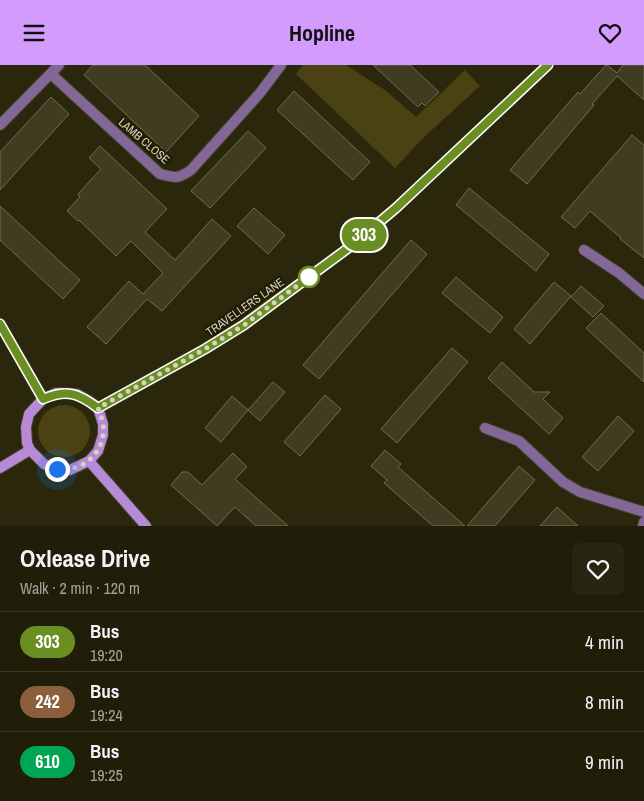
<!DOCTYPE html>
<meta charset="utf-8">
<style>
:root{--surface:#201d09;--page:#282612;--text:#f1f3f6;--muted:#a2a29c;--line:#3d3b2a;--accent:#d39cfc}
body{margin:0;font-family:"Archivo Narrow",sans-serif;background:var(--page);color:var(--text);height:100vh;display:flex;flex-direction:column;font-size:19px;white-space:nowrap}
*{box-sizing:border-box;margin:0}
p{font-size:16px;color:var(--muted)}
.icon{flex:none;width:28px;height:28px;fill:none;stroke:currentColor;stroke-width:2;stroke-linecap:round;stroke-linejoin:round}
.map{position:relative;height:461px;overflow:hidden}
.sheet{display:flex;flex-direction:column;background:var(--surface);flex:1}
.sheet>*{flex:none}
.badge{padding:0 10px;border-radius:16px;font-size:18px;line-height:32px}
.you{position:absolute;width:25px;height:25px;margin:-12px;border:4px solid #fff;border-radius:50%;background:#1a73e8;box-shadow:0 0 0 8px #1a73e833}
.map>.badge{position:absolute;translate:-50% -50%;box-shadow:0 0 0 2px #fff}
.round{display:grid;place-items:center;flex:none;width:52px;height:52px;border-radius:8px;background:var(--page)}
.overview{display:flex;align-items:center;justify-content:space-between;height:85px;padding:0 20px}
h1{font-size:24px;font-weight:700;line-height:38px}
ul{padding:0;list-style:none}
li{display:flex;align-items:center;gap:15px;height:60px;padding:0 20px;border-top:1px solid var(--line)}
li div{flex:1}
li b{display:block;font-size:19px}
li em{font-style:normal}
li .badge{min-width:55px;font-weight:700;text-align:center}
header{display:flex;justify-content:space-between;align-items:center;height:65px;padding:0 20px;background:var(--accent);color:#111;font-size:22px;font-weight:700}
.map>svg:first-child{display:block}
.green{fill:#4a4212}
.building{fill:#403c21;stroke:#706c4f}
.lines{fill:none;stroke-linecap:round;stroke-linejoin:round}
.street-casing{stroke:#464229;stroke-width:12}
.secondary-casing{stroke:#464229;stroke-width:12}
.street{stroke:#826797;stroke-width:10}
.secondary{stroke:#b78ad8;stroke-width:10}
.line-casing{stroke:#fff;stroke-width:11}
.line{stroke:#6b8e23;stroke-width:8}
.walk{stroke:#d4d2c2;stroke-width:5;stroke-dasharray:0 9}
.stop-dot{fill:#fff;stroke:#6b8e23;stroke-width:2.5}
.labels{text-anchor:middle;stroke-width:4.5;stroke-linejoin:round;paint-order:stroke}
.street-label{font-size:12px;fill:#d4d2c2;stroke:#211d03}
</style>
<header><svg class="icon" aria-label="menu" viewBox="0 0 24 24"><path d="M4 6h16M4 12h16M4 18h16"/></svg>Hopline<svg class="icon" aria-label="heart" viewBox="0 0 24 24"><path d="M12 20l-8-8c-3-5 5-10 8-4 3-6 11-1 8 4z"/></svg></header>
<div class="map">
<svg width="644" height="461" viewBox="0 0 644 461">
<rect width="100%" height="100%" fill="#2b270c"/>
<g class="green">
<polygon points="303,0 346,0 385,25 416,52 465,5 480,21 424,72 395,103 296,9"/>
<circle cx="64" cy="366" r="26"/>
</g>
<g class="building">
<polygon points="93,0 145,0 199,51 166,87 84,10"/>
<polygon points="373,0 410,0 439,27 425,41 422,38 418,42"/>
<polygon points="606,0 607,0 617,8 623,0 644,0 644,35 617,11 592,39 594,40 527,119 510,105 578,27 580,29"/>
<polygon points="294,26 370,97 353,115 277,45"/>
<polygon points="51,32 69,49 0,125 0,87"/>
<polygon points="248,66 266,83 210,143 191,126"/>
<polygon points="632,70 644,80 644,193 620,174 621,173 590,146 575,163 561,152"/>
<polygon points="100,81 167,144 145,167 175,195 212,154 231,171 162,246 147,234 106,279 87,262 129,216 143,229 163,208 131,176 116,191 79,155 78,156 67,146 80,132 78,129 101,104 89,93"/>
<polygon points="469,123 549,189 536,206 456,140"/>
<polygon points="0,141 80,215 63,234 0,175"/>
<polygon points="254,143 285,170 268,189 237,161"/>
<polygon points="411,175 427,189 319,314 303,300"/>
<polygon points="456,212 503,252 490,268 442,228"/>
<polygon points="554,217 571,231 530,279 514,264"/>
<polygon points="581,221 604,241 593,252 571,232"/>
<polygon points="601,248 644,288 644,317 586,263"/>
<polygon points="452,283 468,297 397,378 381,364"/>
<polygon points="502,297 534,327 550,327 543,334 563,353 549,369 488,313"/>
<polygon points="273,317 285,327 260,356 248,345 221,377 205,363 232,331 248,345"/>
<polygon points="325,330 341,344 300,391 284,377"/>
<polygon points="618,351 634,366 598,406 582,392"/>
<polygon points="385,385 401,399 398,402 465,461 433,461 384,418 387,415 371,401"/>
<polygon points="233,388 247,402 235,414 288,461 256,461 235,442 217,461 171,420 182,407 188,407 202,420"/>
<polygon points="519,401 535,415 495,461 467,461"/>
<polygon points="557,442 578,461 540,461"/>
</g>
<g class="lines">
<defs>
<g id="street">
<path d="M 51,9 L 160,109 C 176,113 178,114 191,105 L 260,28 L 281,0"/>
<polyline points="0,60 59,0"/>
<polyline points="584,185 619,208 644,229"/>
<polyline points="485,363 519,376 563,417 580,427 644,447"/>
<polyline points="643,461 644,457"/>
</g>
<g id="secondary">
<polyline points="0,259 43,334"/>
<polygon points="56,328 77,329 89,336 98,343 103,359 103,370 98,386 89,396 70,405 57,404 44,399 30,385 27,378 26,362 29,349 43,334"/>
<polyline points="98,343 205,284 243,260 351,181 396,143 548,0"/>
<polyline points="89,396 146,461"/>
<polyline points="0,403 30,385"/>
</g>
</defs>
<use href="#street" class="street-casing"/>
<use href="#secondary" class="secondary-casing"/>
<use href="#street" class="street"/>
<use href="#secondary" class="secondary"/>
</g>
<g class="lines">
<defs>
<path id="line" d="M 0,259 L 43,334 C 67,324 78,328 98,343 L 205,284 L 244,260 L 351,181 L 396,143 L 548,0"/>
</defs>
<use href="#line" class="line-casing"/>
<use href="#line" class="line"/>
<path class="walk" d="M 57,404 C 60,404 65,405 69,404 C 86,402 101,388 103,370 C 105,361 101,351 98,343 L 205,284 L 244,260 L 309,212"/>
</g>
<circle class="stop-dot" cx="309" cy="212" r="10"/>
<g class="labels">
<g class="street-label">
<text transform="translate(144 76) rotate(41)" y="4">LAMB CLOSE</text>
<text transform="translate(245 242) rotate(-35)" y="4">TRAVELLERS LANE</text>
</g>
</g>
</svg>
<div class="you" style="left:57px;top:404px"></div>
<b class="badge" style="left:364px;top:170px;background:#6b8e23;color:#fff">303</b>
</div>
<section class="sheet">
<div class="overview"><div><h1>Oxlease Drive</h1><p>Walk · 2 min · 120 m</p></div><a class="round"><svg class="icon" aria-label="heart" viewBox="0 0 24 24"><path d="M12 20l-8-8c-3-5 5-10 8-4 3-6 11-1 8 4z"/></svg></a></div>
<ul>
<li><span class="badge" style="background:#6b8e23;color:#fff">303</span><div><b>Bus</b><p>19:20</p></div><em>4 min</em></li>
<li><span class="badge" style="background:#8b5e3c;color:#fff">242</span><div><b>Bus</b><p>19:24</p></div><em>8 min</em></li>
<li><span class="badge" style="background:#00a651;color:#fff">610</span><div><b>Bus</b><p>19:25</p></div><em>9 min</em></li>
</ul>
</section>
